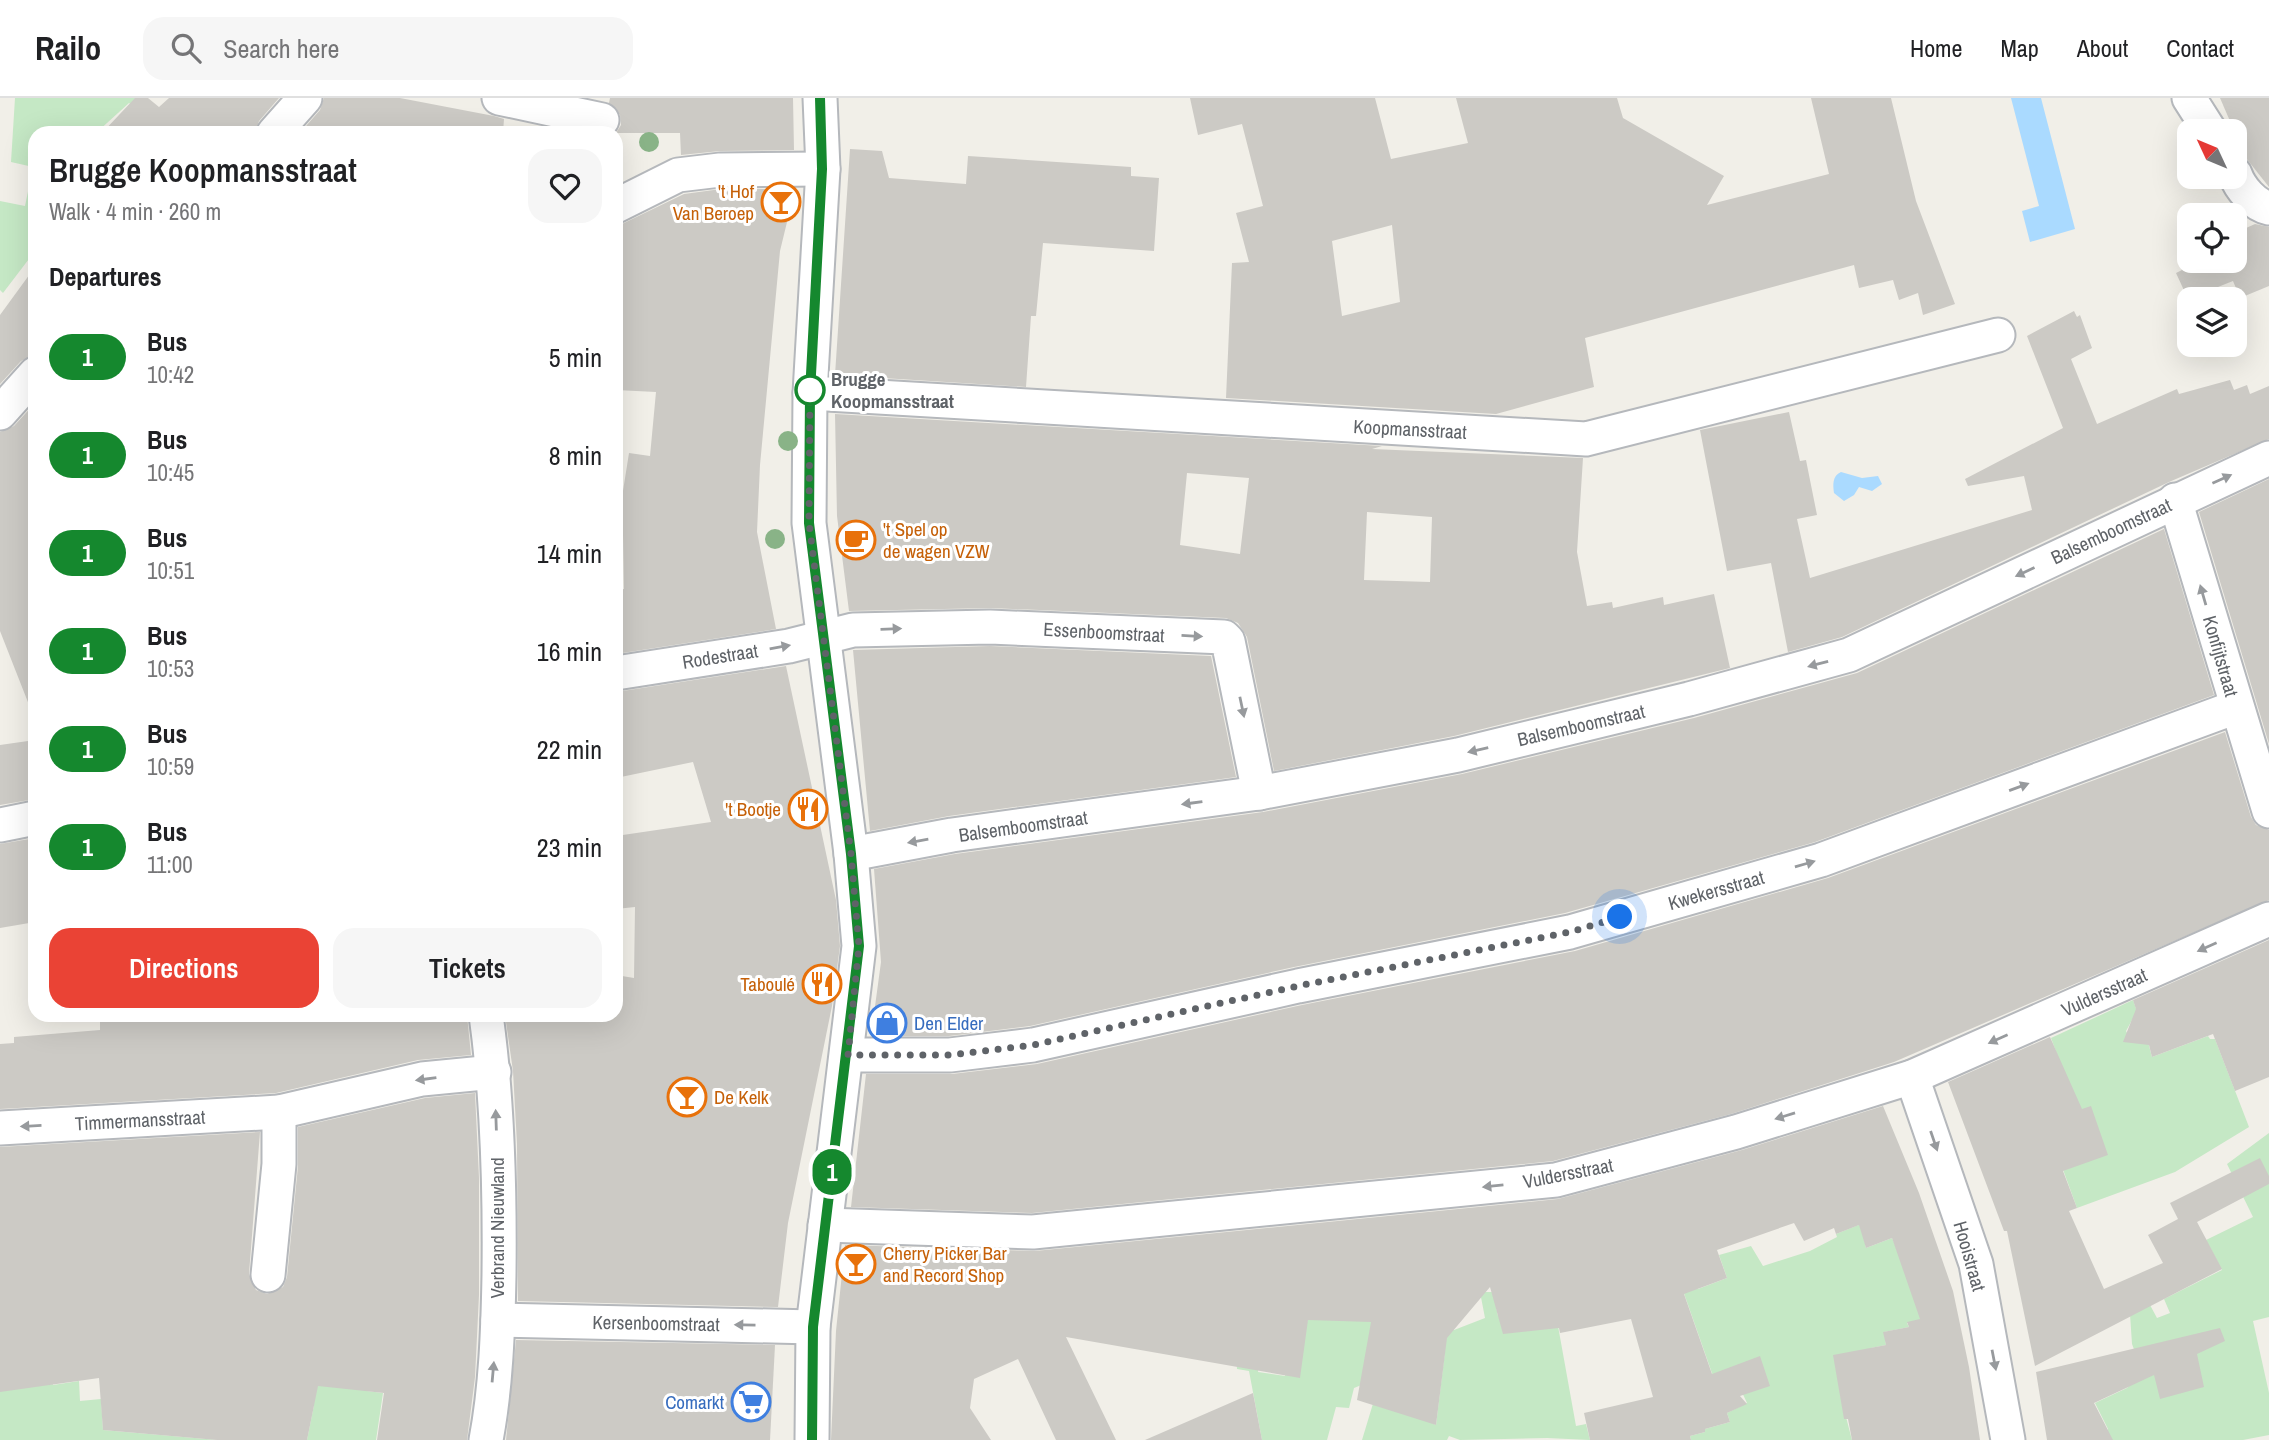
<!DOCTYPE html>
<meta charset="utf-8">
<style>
:root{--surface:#fff;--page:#f6f6f6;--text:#202124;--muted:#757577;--line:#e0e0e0;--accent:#ea4335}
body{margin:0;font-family:"Archivo Narrow",sans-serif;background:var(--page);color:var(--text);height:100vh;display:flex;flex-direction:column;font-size:26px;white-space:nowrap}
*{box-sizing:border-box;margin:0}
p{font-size:23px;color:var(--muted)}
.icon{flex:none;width:38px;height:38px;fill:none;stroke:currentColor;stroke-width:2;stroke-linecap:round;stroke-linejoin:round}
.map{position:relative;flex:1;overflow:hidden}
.side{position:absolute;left:28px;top:28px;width:595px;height:896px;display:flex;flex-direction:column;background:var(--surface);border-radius:21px;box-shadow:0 7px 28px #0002}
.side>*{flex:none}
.badge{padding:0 14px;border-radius:23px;font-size:24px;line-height:46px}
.needle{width:46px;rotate:314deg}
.tools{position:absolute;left:2177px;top:21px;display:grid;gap:14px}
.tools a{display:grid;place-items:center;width:70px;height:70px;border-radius:14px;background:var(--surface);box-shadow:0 7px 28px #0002;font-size:35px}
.you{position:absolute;width:35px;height:35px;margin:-18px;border:5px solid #fff;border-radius:50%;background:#1a73e8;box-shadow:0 0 0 10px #1a73e833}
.map>.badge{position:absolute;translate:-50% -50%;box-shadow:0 0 0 4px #fff}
h2{padding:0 21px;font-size:26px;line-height:63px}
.round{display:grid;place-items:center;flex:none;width:74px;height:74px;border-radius:21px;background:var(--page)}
.headline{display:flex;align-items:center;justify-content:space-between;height:119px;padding:0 21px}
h1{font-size:33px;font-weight:600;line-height:52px}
.action{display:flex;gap:14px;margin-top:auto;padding:14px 21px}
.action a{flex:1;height:80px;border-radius:21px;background:var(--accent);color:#fff;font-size:28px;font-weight:600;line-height:80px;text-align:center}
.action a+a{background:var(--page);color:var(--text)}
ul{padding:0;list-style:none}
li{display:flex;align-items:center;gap:21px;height:98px;padding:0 21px}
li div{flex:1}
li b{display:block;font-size:26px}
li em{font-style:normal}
li .badge{min-width:77px;font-weight:700;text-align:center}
header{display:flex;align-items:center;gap:42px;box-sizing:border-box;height:98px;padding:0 35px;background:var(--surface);border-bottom:2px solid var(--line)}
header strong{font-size:33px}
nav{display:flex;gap:38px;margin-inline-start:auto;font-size:24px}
.search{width:490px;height:63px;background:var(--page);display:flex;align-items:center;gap:18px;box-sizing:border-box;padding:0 24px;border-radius:21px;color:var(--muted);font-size:26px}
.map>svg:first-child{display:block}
.green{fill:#c5e8c5}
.water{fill:#aadaff}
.building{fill:#cccac5;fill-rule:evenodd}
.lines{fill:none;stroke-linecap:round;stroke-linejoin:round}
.street-casing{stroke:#b5b8bc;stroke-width:37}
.street{stroke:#fff;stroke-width:33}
.tree{fill:#89b387}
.oneway{fill:#979a9d}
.line-casing{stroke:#fff;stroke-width:16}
.line{stroke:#15882e;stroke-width:10}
.walk{stroke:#5f6368;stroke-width:7;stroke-dasharray:0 12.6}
.stop-dot{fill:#fff;stroke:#15882e;stroke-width:3.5}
.labels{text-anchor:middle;stroke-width:6;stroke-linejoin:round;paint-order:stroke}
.food-label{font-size:19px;fill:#c56008;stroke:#fff;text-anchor:end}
.stop-label{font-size:19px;font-weight:bold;fill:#5f6368;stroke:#fff;text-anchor:start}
.street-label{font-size:19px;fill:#5f6368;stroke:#fff}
.shop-label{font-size:19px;fill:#366cbe;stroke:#fff;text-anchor:start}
</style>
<header>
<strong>Railo</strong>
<div class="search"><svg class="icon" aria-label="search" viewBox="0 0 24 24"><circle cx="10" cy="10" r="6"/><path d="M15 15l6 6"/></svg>Search here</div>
<nav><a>Home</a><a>Map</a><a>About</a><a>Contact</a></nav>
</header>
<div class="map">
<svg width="2269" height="1342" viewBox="0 0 2269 1342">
<rect width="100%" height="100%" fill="#f1efe8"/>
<g class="green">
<polygon points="15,0 146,0 137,10 129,5 96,35 35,35 35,153 3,195 0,192 0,103 25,108 33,69 11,64"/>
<polygon points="2133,902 2139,919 2132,922 2126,933 2132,945 2148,944 2152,959 2208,938 2210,941 2215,941 2249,1029 2175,1074 2077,1110 2053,1044 2075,1005 2051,940"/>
<polygon points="2269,1035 2269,1219 2253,1223 2269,1295 2269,1337 2243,1342 2100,1342 2108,1331 2095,1305 2127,1290 2143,1275 2132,1246 2130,1216 2150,1207 2157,1220 2170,1215 2164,1201 2222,1172 2206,1142 2253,1119 2227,1066"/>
<polygon points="1861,1126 1866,1150 1892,1140 1928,1220 1907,1225 1909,1229 1884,1234 1886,1247 1871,1250 1873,1260 1840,1296 1852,1342 1691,1342 1690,1338 1705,1334 1705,1331 1730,1324 1727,1315 1747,1305 1740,1290 1720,1298 1680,1184 1698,1191 1727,1180 1719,1157 1751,1148 1763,1168 1810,1153 1837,1139 1836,1136"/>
<polygon points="0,1165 38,1200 53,1287 79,1283 80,1303 101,1301 103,1332 218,1342 0,1342"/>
<polygon points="1480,1194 1493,1194 1498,1218 1558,1228 1576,1328 1586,1326 1590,1342 1547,1340 1460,1342 1449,1338 1447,1342 1362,1342 1375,1299 1436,1327 1445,1253 1354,1290 1349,1310 1336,1309 1327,1342 1262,1342 1249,1273 1237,1271 1236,1244 1264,1223 1258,1274 1285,1278 1286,1267 1308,1222 1370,1222 1454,1232 1485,1220"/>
<polygon points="371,1261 367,1293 383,1295 376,1342 307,1342 314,1307 273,1298"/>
</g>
<g class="water">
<polygon points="2011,0 2041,0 2075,131 2030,144 2022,113 2039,108"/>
<path d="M 1841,374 L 1862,380 L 1878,378 L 1882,386 L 1872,393 L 1859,389 L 1854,397 L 1844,403 L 1834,395 C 1833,387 1832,378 1841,374 Z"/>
</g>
<g class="building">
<polygon points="135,0 148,0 159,9 169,0 279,0 259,23 255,35 102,35"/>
<polygon points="324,0 400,0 494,18 504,21 503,35 300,35 320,12"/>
<polygon points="610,0 793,0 794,52 720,53 681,57 680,35 616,35 621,27 620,17 609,5"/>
<path d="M 1190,0 L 1375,0 L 1391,61 L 1468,45 L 1456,0 L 1617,0 L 1623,20 L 1724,78 L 1707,107 L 1829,76 L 1811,0 L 1891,0 L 1916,103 L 1955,206 L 1923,217 L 1918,195 L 1899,202 L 1893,182 L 1859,190 L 1854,167 L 1585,240 L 1594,289 L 1496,316 L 1226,300 L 1232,165 L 1249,164 L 1236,115 L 1263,108 L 1242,26 L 1198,37 ZM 1392,127 L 1400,204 L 1342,218 L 1332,143 Z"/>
<polygon points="2220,0 2269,0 2269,89 2246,60"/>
<polygon points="850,51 882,53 889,80 966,86 968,58 1131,69 1131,78 1159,80 1154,153 1043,145 1036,218 1031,218 1026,289 835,277"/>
<polygon points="721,91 795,91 780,153 760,367 757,434 776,531 616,556 616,492 624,491 623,437 616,437 629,355 650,358 656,294 616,292 616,149 620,149 622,126 684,96"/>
<polygon points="2255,126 2269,129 2269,188 2240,200 2233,183 2188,201 2176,175 2182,172 2179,164 2189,160 2235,163 2235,135"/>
<polygon points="35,169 35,257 21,263 0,286 0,217"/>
<polygon points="2074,213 2077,219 2080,217 2092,250 2071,261 2097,326 2177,291 2179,296 2230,282 2234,292 2247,287 2250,296 2269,288 2269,341 2169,384 1842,539 1788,554 1771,465 1727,473 1700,332 1789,314 1800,363 1806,362 1817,417 1797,421 1810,480 2032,412 2024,378 1968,388 1965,381 2063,330 2027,238"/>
<polygon points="35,305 35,617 33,617 0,533 0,334 14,328"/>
<path d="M 835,316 L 1382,348 L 1372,351 L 1583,360 L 1577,454 L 1587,508 L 1612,504 L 1613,510 L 1663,499 L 1664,507 L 1714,496 L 1730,570 L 1454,638 L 1274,673 L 1247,539 L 1238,525 L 1226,520 L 991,510 L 849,513 L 837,418 ZM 1187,375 L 1249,380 L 1240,456 L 1180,447 ZM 1367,414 L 1432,419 L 1430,484 L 1364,482 Z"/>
<polygon points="2269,381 2269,646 2199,414"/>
<polygon points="2164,431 2214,597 1815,744 1565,815 1294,869 1030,928 949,938 871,938 881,864 874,771 955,756 1263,714 1462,676 1694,620 1857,575"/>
<polygon points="990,548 1211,558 1236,679 949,718 870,733 853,552"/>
<polygon points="786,568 836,802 840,848 832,908 788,1125 778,1209 518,1203 517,1046 513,973 505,917 616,917 616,877 634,880 635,809 616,811 616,738 711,724 693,664 616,680 616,594"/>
<polygon points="2225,634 2251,719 2256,727 2269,732 2269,802 1894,964 1731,1016 1553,1063 1032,1115 851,1109 866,976 952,976 1037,966 1302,907 1575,853 1828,780"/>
<polygon points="35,642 35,701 0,707 0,647"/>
<polygon points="35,740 35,824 0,830 0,746"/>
<polygon points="2269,842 2269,979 2235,993 2213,936 2152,959 2149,947 2123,944 2136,911 2133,902"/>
<polygon points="100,917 467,917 471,957 418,962 276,995 0,1011 0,946 14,945 14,939 100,932"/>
<polygon points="2050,939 2082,1011 2091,1008 2108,1057 2063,1073 2077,1110 2069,1113 2104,1191 2163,1165 2148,1137 2178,1121 2170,1105 2260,1060 2269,1078 2269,1086 2197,1124 2222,1171 2035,1268 2007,1133 2004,1133 1948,984"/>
<polygon points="475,995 479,1080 479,1197 475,1279 467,1342 377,1342 384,1295 318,1288 307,1342 217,1342 103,1332 99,1280 0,1294 0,1049 260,1034 249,1176 256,1192 267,1196 283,1189 287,1179 298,1068 298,1029 425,1000"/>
<polygon points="1883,1008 1919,1095 1953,1193 1969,1269 1980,1342 1852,1342 1848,1321 1844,1321 1833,1257 1886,1247 1883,1234 1909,1229 1907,1224 1920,1221 1892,1140 1866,1150 1859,1127 1836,1136 1834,1130 1804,1143 1794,1125 1717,1152 1727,1180 1684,1196 1712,1276 1760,1258 1770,1288 1740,1298 1747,1306 1727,1315 1730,1324 1705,1331 1705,1334 1690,1338 1691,1342 1590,1342 1584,1315 1653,1299 1631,1221 1560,1235 1559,1230 1503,1236 1490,1189 1447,1240 1436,1327 1357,1302 1371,1224 1308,1222 1300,1280 1066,1239 1116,1342 1056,1342 1018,1261 974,1281 970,1310 991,1342 831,1342 836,1233 845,1147 1035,1153 1558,1101 1742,1052"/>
<polygon points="2220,1230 2225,1243 2197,1256 2204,1289 2160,1301 2154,1277 2094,1305 2113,1342 2047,1342 2036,1274"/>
<polygon points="516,1242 775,1247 770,1342 506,1342"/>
<polygon points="1253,1295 1262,1342 1145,1342"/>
</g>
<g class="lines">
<defs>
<g id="street">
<polyline points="499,0 602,22"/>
<polyline points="2189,0 2210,33"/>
<polyline points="274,35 305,0"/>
<path d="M 2235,76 C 2240,90 2254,107 2269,110"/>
<polyline points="616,108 678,77 720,72 823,71"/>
<polyline points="810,295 1586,341 1998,237"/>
<polyline points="0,315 35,276"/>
<polyline points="2175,402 2269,713"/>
<polyline points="616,575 789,548 853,532 990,529 1224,539 1228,543 1259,695"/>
<polyline points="0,727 35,720"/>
<polyline points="851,756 952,737 1259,695 1458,657 1689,601 1849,557 2269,360"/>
<polyline points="848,957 950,957 1033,947 1298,888 1570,834 1821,762 2236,609"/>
<polyline points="1912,979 1976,1166 2008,1342"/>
<polyline points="0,1030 279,1014 422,981 494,974"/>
<polyline points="825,1127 1033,1134 1556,1082 1736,1034 1912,979 2269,821"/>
<polyline points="268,1177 279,1066 279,1014"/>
<polyline points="498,1222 813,1229"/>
<path d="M 486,1342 C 496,1289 498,1232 499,1177 C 500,1091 498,1003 486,917"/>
<polyline points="812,1342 813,1229 859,848 851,756 809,425 810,295 823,71 820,0"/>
</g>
</defs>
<use href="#street" class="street-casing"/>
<use href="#street" class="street"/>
</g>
<g class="tree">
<circle cx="649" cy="44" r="10"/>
<circle cx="788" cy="343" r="10"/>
<circle cx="775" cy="441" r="10"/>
</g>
<defs><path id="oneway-solid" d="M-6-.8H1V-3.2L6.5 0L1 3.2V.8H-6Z" transform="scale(1.75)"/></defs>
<g class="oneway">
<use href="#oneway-solid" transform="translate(2222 381) rotate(-24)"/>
<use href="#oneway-solid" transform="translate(2025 474) rotate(155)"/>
<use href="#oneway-solid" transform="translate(2203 497) rotate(-106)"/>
<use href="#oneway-solid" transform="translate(891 531) rotate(-2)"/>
<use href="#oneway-solid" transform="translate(1192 538) rotate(3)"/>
<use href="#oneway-solid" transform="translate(780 549) rotate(-10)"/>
<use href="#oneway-solid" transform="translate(1818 566) rotate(165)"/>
<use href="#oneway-solid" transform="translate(1242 609) rotate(78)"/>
<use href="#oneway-solid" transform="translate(1478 652) rotate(167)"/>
<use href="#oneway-solid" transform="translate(2019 689) rotate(-20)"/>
<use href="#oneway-solid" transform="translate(1192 705) rotate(172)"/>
<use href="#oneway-solid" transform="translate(918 743) rotate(170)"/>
<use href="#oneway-solid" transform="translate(1805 766) rotate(-16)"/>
<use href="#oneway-solid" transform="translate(2207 849) rotate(156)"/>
<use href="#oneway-solid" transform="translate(1998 941) rotate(156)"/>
<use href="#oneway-solid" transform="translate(426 981) rotate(172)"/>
<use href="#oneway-solid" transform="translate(1785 1018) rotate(163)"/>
<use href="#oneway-solid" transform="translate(496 1022) rotate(-92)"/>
<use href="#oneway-solid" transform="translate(31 1028) rotate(177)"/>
<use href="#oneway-solid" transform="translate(1934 1043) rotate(71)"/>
<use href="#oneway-solid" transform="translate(1493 1088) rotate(174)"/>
<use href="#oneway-solid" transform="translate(745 1227) rotate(-179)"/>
<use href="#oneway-solid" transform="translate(1994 1262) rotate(79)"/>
<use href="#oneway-solid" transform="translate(493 1274) rotate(-85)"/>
</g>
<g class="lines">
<defs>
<polyline id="line" points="812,1342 813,1229 859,848 851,756 809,425 810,295 822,71 820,0"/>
</defs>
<use href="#line" class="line-casing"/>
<use href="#line" class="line"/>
<polyline class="walk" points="810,292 809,425 851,756 859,848 848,957 950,957 1033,947 1298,888 1570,834 1620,819"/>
</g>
<defs>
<symbol id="bar-ring" viewBox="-11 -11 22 22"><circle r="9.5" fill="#fff" stroke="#e8710a" stroke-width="1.5"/><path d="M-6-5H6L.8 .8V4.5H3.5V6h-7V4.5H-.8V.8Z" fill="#e8710a"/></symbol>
<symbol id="cafe-ring" viewBox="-11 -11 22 22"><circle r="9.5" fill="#fff" stroke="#e8710a" stroke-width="1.5"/><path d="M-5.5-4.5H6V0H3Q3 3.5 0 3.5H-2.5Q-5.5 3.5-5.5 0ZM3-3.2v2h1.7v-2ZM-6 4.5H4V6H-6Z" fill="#e8710a"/></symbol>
<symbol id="restaurant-ring" viewBox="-11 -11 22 22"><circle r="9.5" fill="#fff" stroke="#e8710a" stroke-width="1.5"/><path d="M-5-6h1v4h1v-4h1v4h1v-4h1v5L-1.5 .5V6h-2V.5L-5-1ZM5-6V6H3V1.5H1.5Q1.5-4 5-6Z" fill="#e8710a"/></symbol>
<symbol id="shop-ring" viewBox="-11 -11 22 22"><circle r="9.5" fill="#fff" stroke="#3f7fe0" stroke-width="1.5"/><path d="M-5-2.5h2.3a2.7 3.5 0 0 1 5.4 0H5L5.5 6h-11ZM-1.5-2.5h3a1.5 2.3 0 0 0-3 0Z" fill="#3f7fe0"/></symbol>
<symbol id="supermarket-ring" viewBox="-11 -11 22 22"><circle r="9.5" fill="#fff" stroke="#3f7fe0" stroke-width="1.5"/><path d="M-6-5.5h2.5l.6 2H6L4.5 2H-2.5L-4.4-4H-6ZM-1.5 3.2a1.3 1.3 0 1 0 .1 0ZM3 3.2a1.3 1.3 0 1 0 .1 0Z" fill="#3f7fe0"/></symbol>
</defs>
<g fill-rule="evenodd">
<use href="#bar-ring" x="759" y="82" width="44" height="44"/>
<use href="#cafe-ring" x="834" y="420" width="44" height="44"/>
<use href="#restaurant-ring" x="786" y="689" width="44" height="44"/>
<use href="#restaurant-ring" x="800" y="864" width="44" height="44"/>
<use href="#shop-ring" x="865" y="903" width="44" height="44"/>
<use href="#bar-ring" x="665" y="977" width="44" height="44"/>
<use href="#bar-ring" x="834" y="1144" width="44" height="44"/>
<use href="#supermarket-ring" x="729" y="1282" width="44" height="44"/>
</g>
<circle class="stop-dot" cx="810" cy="292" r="14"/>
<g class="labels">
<g class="food-label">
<text x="754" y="100">'t Hof<tspan x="754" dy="22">Van Beroep</tspan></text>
<text x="883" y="438" text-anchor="start">'t Spel op<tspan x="883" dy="22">de wagen VZW</tspan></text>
<text x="781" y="718">'t Bootje</text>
<text x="795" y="893">Taboulé</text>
<text x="714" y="1006" text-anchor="start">De Kelk</text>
<text x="883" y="1162" text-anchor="start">Cherry Picker Bar<tspan x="883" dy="22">and Record Shop</tspan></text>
</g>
<g class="stop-label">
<text x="831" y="288">Brugge<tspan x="831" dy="22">Koopmansstraat</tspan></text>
</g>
<g class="street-label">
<text transform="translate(1410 331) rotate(3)" y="7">Koopmansstraat</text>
<text transform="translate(2111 433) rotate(-25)" y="7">Balsemboomstraat</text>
<text transform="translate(1104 534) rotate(3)" y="7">Essenboomstraat</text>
<text transform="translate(720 558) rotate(-9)" y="7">Rodestraat</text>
<text transform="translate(2221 558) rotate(74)" y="7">Konfijtstraat</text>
<text transform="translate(1581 627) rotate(-13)" y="7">Balsemboomstraat</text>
<text transform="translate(1023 728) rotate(-8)" y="7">Balsemboomstraat</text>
<text transform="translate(1716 792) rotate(-16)" y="7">Kwekersstraat</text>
<text transform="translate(2104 894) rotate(-24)" y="7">Vuldersstraat</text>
<text transform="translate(140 1022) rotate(-3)" y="7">Timmermansstraat</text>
<text transform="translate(1568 1075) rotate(-11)" y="7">Vuldersstraat</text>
<text transform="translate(497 1130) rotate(-90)" y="7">Verbrand Nieuwland</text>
<text transform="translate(1970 1158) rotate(74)" y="7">Hooistraat</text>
<text transform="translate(656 1225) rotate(1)" y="7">Kersenboomstraat</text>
</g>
<g class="shop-label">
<text x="914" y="932">Den Elder</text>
<text x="724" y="1311" text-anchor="end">Comarkt</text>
</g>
</g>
</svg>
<div class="tools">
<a><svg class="needle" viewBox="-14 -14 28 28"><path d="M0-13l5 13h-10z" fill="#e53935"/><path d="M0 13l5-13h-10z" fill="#757577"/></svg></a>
<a><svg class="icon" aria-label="locate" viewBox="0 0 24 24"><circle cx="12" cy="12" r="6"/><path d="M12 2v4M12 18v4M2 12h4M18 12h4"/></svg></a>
<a><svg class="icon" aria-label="layers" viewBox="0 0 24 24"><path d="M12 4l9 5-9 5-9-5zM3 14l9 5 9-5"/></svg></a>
</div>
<div class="you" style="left:1620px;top:819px"></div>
<b class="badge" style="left:832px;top:1074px;background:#15882e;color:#fff">1</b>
<section class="side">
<div class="headline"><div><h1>Brugge Koopmansstraat</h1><p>Walk · 4 min · 260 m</p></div><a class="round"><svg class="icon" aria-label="heart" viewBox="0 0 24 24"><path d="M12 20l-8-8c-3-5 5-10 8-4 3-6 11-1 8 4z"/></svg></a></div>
<h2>Departures</h2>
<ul>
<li><span class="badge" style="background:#15882e;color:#fff">1</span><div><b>Bus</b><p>10:42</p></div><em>5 min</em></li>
<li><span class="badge" style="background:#15882e;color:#fff">1</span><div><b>Bus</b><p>10:45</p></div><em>8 min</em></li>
<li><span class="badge" style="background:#15882e;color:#fff">1</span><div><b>Bus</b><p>10:51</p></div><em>14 min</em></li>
<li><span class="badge" style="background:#15882e;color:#fff">1</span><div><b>Bus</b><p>10:53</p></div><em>16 min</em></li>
<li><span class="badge" style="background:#15882e;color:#fff">1</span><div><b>Bus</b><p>10:59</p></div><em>22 min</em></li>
<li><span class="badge" style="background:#15882e;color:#fff">1</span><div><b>Bus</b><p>11:00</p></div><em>23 min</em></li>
</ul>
<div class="action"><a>Directions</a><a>Tickets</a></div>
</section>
</div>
